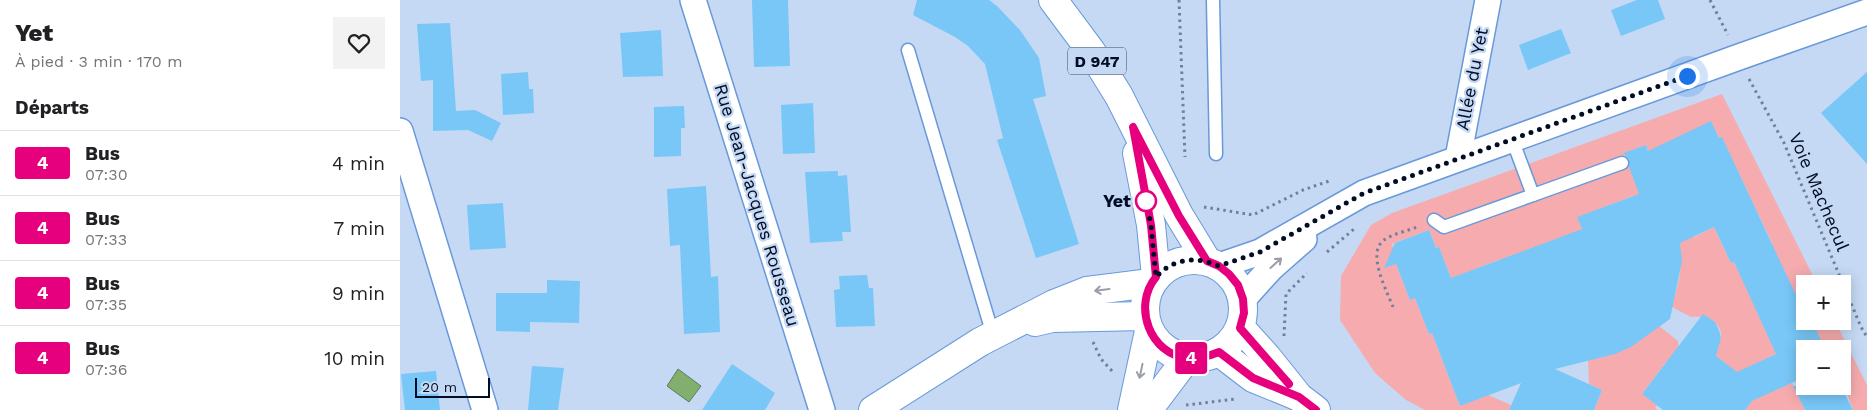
<!DOCTYPE html>
<html lang="fr">
<meta charset="utf-8">
<style>
:root{--surface:#fff;--page:#f2f2f2;--text:#202124;--muted:#757577;--line:#e0e0e0}
body{margin:0;font-family:"Work Sans",sans-serif;background:var(--page);color:var(--text);height:100vh;display:flex;flex-direction:column;font-size:19px;white-space:nowrap}
*{box-sizing:border-box;margin:0}
p{font-size:16px;color:var(--muted)}
.icon{flex:none;width:28px;height:28px;fill:none;stroke:currentColor;stroke-width:2;stroke-linecap:round;stroke-linejoin:round}
.map{position:relative;flex:1;overflow:hidden}
.drawer{display:flex;flex-direction:column;background:var(--surface);width:400px}
.drawer>*{flex:none}
.badge{padding:0 10px;border-radius:4px;font-size:18px;line-height:32px}
.fabs{position:absolute;left:1396px;top:275px;display:grid;gap:10px}
.fabs a{display:grid;place-items:center;width:55px;height:55px;border-radius:0px;background:var(--surface);box-shadow:0 2px 12px #0003;font-size:25px}
.scale{position:absolute;left:15px;bottom:12px;width:75px;box-sizing:border-box;padding-left:5px;border:2px solid #000d25;border-top:0;font-size:14px;line-height:18px;white-space:nowrap;color:#000d25;-webkit-text-stroke:4px #c5d9f4;paint-order:stroke}
.you{position:absolute;width:25px;height:25px;margin:-12px;border:4px solid #fff;border-radius:50%;background:#1a73e8;box-shadow:0 0 0 8px #1a73e833}
.map>.badge{position:absolute;translate:-50% -50%;box-shadow:0 0 0 2px #fff}
h2{padding:0 15px;font-size:19px;line-height:45px}
.round{display:grid;place-items:center;flex:none;width:52px;height:52px;border-radius:0px;background:var(--page)}
.overview{display:flex;align-items:center;justify-content:space-between;height:85px;padding:0 15px}
h1{font-size:24px;font-weight:800;line-height:38px}
ul{padding:0;list-style:none}
li{display:flex;align-items:center;gap:15px;height:65px;padding:0 15px;border-top:1px solid var(--line)}
li div{flex:1}
li b{display:block;font-size:19px}
li em{font-style:normal}
li .badge{min-width:55px;font-weight:700;text-align:center}
main{display:flex;flex:1;min-height:0}
.map>svg:first-child{display:block}
.green{fill:#f6acaf}
.water{fill:#82af6e;stroke:#5b7e58}
.building{fill:#78c7f7}
.lines{fill:none;stroke-linecap:round;stroke-linejoin:round}
.lane-casing{stroke:#6999d9;stroke-width:15}
.street-casing{stroke:#6999d9;stroke-width:28}
.secondary-casing{stroke:#6999d9;stroke-width:30}
.primary-casing{stroke:#6999d9;stroke-width:30}
.path{stroke:#6f809a;stroke-width:3;stroke-dasharray:2.5 4;stroke-linecap:butt}
.lane{stroke:#fff;stroke-width:12}
.street{stroke:#fff;stroke-width:25}
.secondary{stroke:#fff;stroke-width:28}
.primary{stroke:#fff;stroke-width:28}
.oneway{stroke:#999ea8}
.line-casing{stroke:#fff;stroke-width:11}
.line{stroke:#e6007e;stroke-width:8}
.walk{stroke:#000d25;stroke-width:5;stroke-dasharray:0 9}
.stop-dot{fill:#fff;stroke:#e6007e;stroke-width:2.5}
.labels{text-anchor:middle;stroke-width:4.5;stroke-linejoin:round;paint-order:stroke}
.shield{fill:#c5d9f4;stroke:#3b4a63;stroke-width:1}
.shield-label{font-size:16px;font-weight:bold;fill:#000d25}
.street-label{font-size:18px;fill:#000d25;stroke:#c5d9f4}
.stop-label{font-size:18px;font-weight:bold;fill:#000d25;stroke:#c5d9f4;text-anchor:end}
</style>
<main>
<section class="drawer">
<div class="overview"><div><h1>Yet</h1><p>À pied · 3 min · 170 m</p></div><a class="round"><svg class="icon" aria-label="heart" viewBox="0 0 24 24"><path d="M12 20l-8-8c-3-5 5-10 8-4 3-6 11-1 8 4z"/></svg></a></div>
<h2>Départs</h2>
<ul>
<li><span class="badge" style="background:#e6007e;color:#fff">4</span><div><b>Bus</b><p>07:30</p></div><em>4 min</em></li>
<li><span class="badge" style="background:#e6007e;color:#fff">4</span><div><b>Bus</b><p>07:33</p></div><em>7 min</em></li>
<li><span class="badge" style="background:#e6007e;color:#fff">4</span><div><b>Bus</b><p>07:35</p></div><em>9 min</em></li>
<li><span class="badge" style="background:#e6007e;color:#fff">4</span><div><b>Bus</b><p>07:36</p></div><em>10 min</em></li>
</ul>
</section>
<div class="map">
<svg width="1467" height="410" viewBox="0 0 1467 410">
<rect width="100%" height="100%" fill="#c5d9f4"/>
<g class="green">
<path d="M 1322,94 L 1417,284 L 1405,284 L 1405,307 L 1357,312 L 1374,348 L 1382,351 L 1357,363 L 1348,381 L 1313,354 C 1315,349 1320,343 1321,338 C 1323,321 1304,315 1291,317 L 1270,306 C 1283,280 1283,254 1276,227 L 1287,223 L 1294,237 L 1314,227 L 1331,263 L 1334,262 L 1342,279 L 1378,262 L 1370,244 L 1372,243 L 1322,138 L 1319,138 L 1311,121 L 1273,216 L 1246,145 L 1224,153 L 1241,198 L 1233,196 L 1178,217 L 1184,235 L 1105,268 L 1101,259 L 1078,268 L 1053,283 L 1039,247 L 1036,248 L 1029,230 L 992,244 L 994,249 L 989,259 L 996,264 L 1010,300 L 1015,298 L 1029,334 L 1032,333 L 1060,406 L 1079,391 L 1111,405 L 1109,410 L 1025,410 L 1006,400 L 975,373 L 940,320 L 941,276 L 971,225 L 992,213 Z"/>
<polygon points="1412,321 1435,321 1467,385 1467,410 1453,410 1443,383 1442,349 1420,349"/>
<path d="M 1258,325 L 1278,341 L 1281,373 L 1266,362 L 1242,394 L 1257,405 L 1255,408 L 1258,410 L 1194,410 L 1202,390 L 1189,384 L 1188,359 C 1219,357 1234,344 1258,325 Z"/>
<polygon points="1392,383 1405,410 1345,410 1354,398"/>
</g>
<polygon class="water" points="278,369 301,386 289,402 267,386"/>
<g class="building">
<polygon points="352,0 388,0 390,66 354,67"/>
<polygon points="517,0 589,0 597,6 620,30 639,58 646,96 633,99 679,244 636,258 597,140 603,138 585,64 568,46 555,37 513,15"/>
<polygon points="1237,0 1258,0 1265,19 1221,36 1211,10"/>
<polygon points="50,23 56,111 75,110 101,123 92,141 68,130 33,131 33,80 21,81 17,24"/>
<polygon points="1161,29 1171,53 1128,70 1119,45"/>
<polygon points="261,30 263,76 223,77 220,33"/>
<polygon points="128,72 129,89 133,89 134,113 103,115 101,74"/>
<polygon points="1467,72 1467,164 1421,113"/>
<polygon points="413,103 415,153 383,154 381,105"/>
<polygon points="284,106 285,128 281,128 281,156 254,157 254,107"/>
<polygon points="1311,121 1319,138 1322,137 1395,293 1398,292 1405,307 1405,321 1412,321 1425,349 1405,349 1405,377 1352,401 1345,410 1263,410 1242,394 1303,314 1315,322 1319,330 1321,338 1316,356 1337,372 1376,354 1334,262 1331,263 1314,227 1280,243 1282,261 1270,319 1231,347 1215,354 1155,369 1202,390 1194,410 1109,410 1121,383 1060,406 1032,333 1029,334 1015,298 1010,300 996,264 984,268 995,243 1029,230 1036,248 1039,247 1051,278 1182,229 1177,217 1239,194 1229,167 1229,160 1223,153 1246,145 1248,151"/>
<polygon points="438,171 438,176 447,175 451,232 442,232 443,241 410,243 405,172"/>
<polygon points="306,186 311,277 318,276 320,332 284,334 280,245 270,246 267,189"/>
<polygon points="103,203 106,248 70,250 67,205"/>
<polygon points="467,275 469,288 473,288 475,326 436,327 434,290 440,289 439,276"/>
<polygon points="147,280 180,281 179,323 130,322 130,332 96,331 96,293 147,293"/>
<polygon points="332,364 375,393 365,410 302,410"/>
<polygon points="132,366 164,368 158,410 128,410"/>
<polygon points="36,371 40,410 5,410 1,374"/>
<polygon points="1393,386 1441,386 1453,410 1405,410"/>
</g>
<g class="lines">
<defs>
<g id="lane">
<polyline points="813,0 816,154"/>
<polyline points="508,50 593,335"/>
<polyline points="1112,139 1133,195 1222,163"/>
<polyline points="1034,220 1044,227 1133,195"/>
</g>
<g id="street">
<polyline points="293,0 422,410"/>
<polyline points="0,131 85,410"/>
<polyline points="1058,158 1088,0"/>
<polyline points="819,266 860,252 964,193 1339,57 1467,12"/>
<polyline points="843,299 871,268 904,239"/>
</g>
<g id="secondary">
<polyline points="635,322 652,318 744,316"/>
<polyline points="473,410 580,342 654,304 687,291 751,283"/>
<polyline points="732,410 749,331"/>
<polyline points="748,410 787,358"/>
</g>
<g id="primary">
<polyline points="653,0 691,51 719,96 779,215 807,261"/>
<polyline points="737,153 751,225 756,277"/>
<circle cx="794" cy="309" r="49"/>
<polyline points="840,327 867,357 899,397 916,410"/>
<polyline points="819,352 853,378 897,396"/>
</g>
</defs>
<use href="#lane" class="lane-casing"/>
<use href="#street" class="street-casing"/>
<use href="#secondary" class="secondary-casing"/>
<use href="#primary" class="primary-casing"/>
<g class="path">
<polyline points="779,0 785,157"/>
<polyline points="1310,0 1328,35"/>
<polyline points="1349,79 1384,143 1461,327 1467,337"/>
<polyline points="804,207 853,215 903,190 932,180"/>
<polyline points="927,252 954,229"/>
<path d="M 993,307 C 987,291 966,253 984,240 C 992,234 1007,231 1017,227"/>
<polyline points="884,336 886,294 907,273"/>
<polyline points="693,342 701,359 713,372"/>
<polyline points="786,405 836,399"/>
</g>
<use href="#lane" class="lane"/>
<use href="#street" class="street"/>
<use href="#secondary" class="secondary"/>
<use href="#primary" class="primary"/>
</g>
<defs><path id="oneway-shaft" d="M-6 0H5M1.5-3L5.5 0L1.5 3" fill="none" stroke-width="1.6" stroke-linecap="round" stroke-linejoin="round" transform="scale(1.25)"/></defs>
<g class="oneway">
<use href="#oneway-shaft" transform="translate(876 263) rotate(-42)"/>
<use href="#oneway-shaft" transform="translate(702 290) rotate(173)"/>
<use href="#oneway-shaft" transform="translate(741 371) rotate(102)"/>
</g>
<g class="lines">
<defs>
<path id="line" d="M 889,384 L 840,328 L 844,313 L 843,299 L 838,285 L 829,274 L 819,266 L 807,261 L 779,216 L 733,127 L 751,225 L 756,277 C 732,306 750,355 788,358 C 800,359 809,356 819,352 L 853,378 L 899,397 L 916,410"/>
</defs>
<use href="#line" class="line-casing"/>
<use href="#line" class="line"/>
<path class="walk" d="M 746,201 L 751,225 L 756,277 C 773,258 796,256 819,266 L 860,252 L 964,193 L 1287,76"/>
</g>
<circle class="stop-dot" cx="746" cy="201" r="10"/>
<g class="labels">
<rect class="shield" x="668" y="47.5" width="58" height="27" rx="4"/>
<g class="shield-label">
<text x="697" y="67">D 947</text>
</g>
<g class="street-label">
<text transform="translate(1072 79) rotate(-79)" y="6">Allée du Yet</text>
<text transform="translate(1419 192) rotate(67)" y="6">Voie Machecul</text>
<text transform="translate(357 205) rotate(73)" y="6">Rue Jean-Jacques Rousseau</text>
</g>
<g class="stop-label">
<text x="731" y="207">Yet</text>
</g>
</g>
</svg>
<div class="fabs">
<a>+</a>
<a>−</a>
</div>
<div class="scale">20 m</div>
<div class="you" style="left:1287px;top:76px"></div>
<b class="badge" style="left:791px;top:358px;background:#e6007e;color:#fff">4</b>
</div>
</main>
